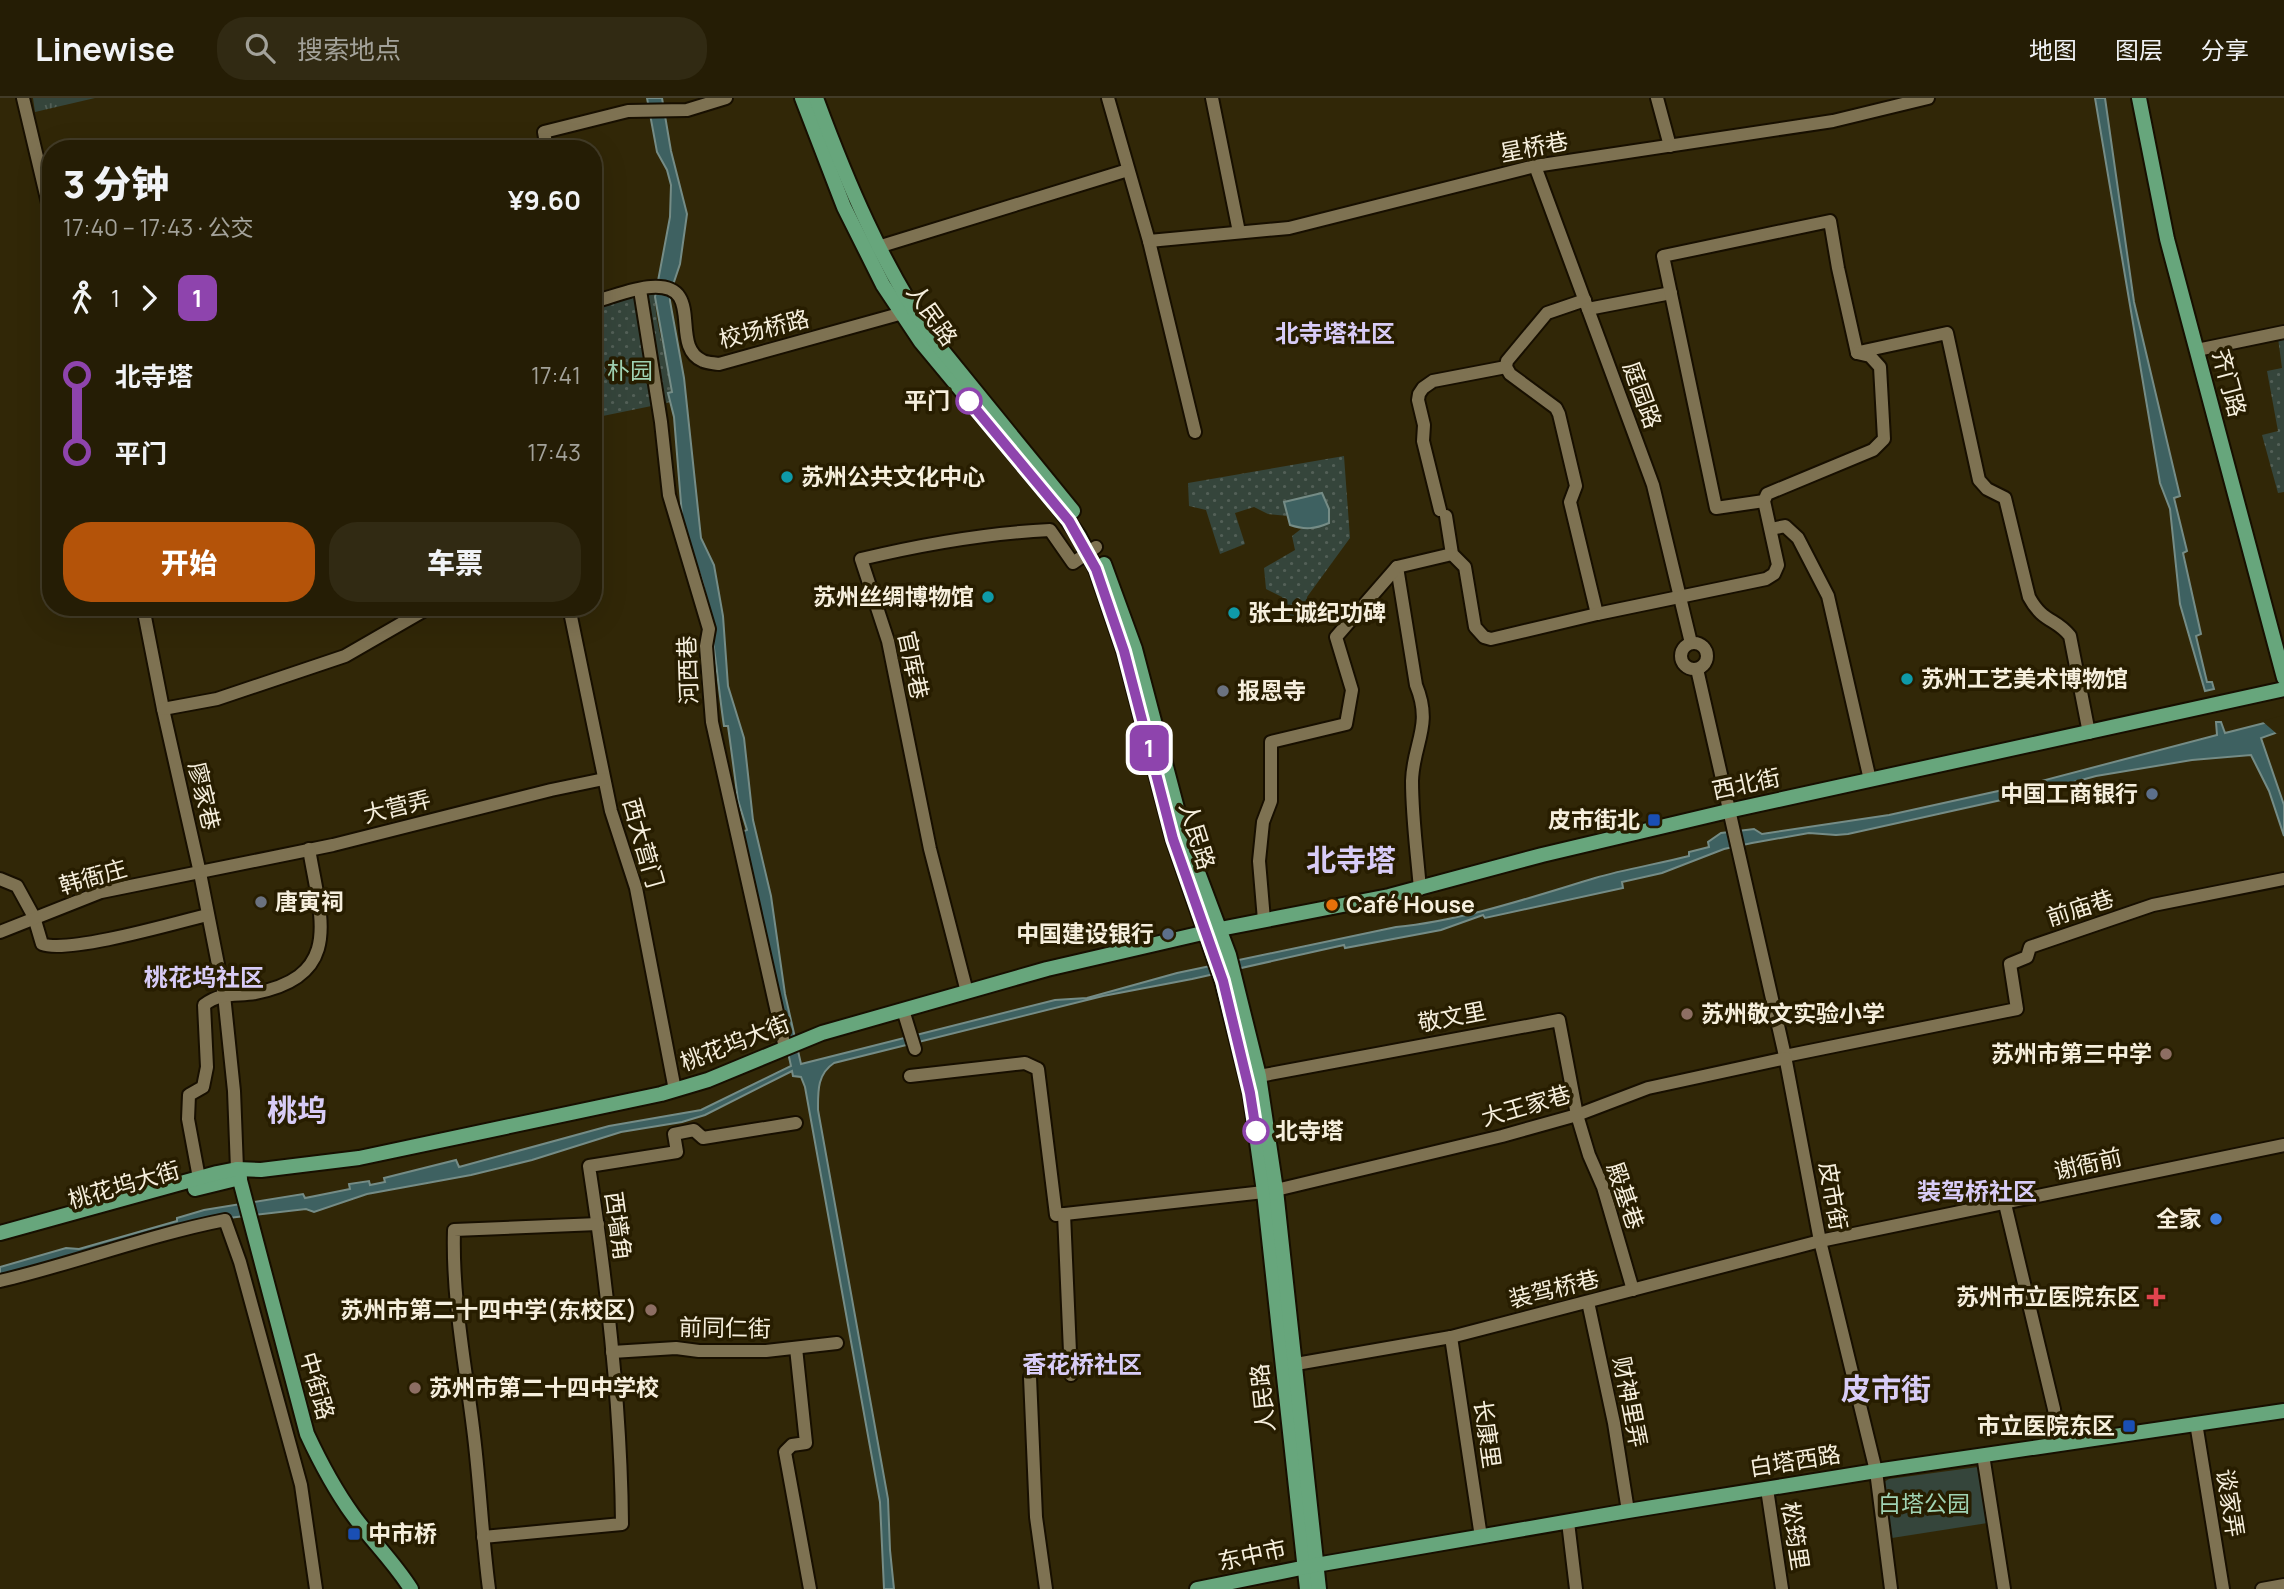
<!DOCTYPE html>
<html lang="zh">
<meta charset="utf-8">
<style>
:root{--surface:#251d05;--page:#312a13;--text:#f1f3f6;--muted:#a3a29a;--line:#423b27;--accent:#b45309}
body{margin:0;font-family:Manrope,"Noto Sans SC",sans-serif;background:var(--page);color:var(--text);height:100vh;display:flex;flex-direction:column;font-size:26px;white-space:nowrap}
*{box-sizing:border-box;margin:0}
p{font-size:23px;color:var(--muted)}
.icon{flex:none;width:38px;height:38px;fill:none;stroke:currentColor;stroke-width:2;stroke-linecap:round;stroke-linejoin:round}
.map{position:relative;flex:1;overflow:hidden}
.drawer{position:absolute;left:42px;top:42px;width:560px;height:476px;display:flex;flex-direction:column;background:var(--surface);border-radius:28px;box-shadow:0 7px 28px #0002,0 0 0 2px var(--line)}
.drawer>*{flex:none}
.badge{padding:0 14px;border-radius:10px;font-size:24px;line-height:46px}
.map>.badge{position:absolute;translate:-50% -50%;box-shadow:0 0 0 4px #fff}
.legs{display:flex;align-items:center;gap:10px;height:77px;padding:0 21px;font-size:23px}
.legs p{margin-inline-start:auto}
.overview{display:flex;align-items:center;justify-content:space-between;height:119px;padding:0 21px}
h1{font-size:38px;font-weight:800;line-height:52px}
.primary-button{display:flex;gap:14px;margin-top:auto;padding:14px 21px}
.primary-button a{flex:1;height:80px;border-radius:28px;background:var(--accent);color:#fff;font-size:28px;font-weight:800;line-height:80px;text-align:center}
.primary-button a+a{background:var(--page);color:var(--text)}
ul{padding:0 21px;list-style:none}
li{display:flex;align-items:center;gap:24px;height:77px;font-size:26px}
li i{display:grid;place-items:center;width:10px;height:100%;margin:0 9px;background:currentColor}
li i::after{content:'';width:18px;height:18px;margin:-9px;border:5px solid;border-radius:50%;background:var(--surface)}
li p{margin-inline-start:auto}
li:first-child i{background:linear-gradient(#0000 50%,currentColor 0)}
li:last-child i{background:linear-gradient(currentColor 50%,#0000 0)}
header{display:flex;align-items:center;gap:42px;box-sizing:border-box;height:98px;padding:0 35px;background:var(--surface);border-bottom:2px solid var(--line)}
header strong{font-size:33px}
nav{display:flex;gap:38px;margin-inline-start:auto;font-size:24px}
.search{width:490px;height:63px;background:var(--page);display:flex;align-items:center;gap:18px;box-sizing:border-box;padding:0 24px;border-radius:28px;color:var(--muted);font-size:26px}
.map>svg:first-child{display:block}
.grass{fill:url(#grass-tufts)}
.park{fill:#35453b}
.garden{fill:url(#garden-dots)}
.water{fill:#3e6161;stroke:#758c86;stroke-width:2}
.pier{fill:#312707}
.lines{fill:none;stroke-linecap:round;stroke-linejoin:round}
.minor-casing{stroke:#170f00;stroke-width:16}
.major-casing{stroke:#170f00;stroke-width:18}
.minor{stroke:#7e7252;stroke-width:12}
.major{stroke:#67a67c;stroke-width:14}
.line-1-casing{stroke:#fff;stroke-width:16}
.line-1{stroke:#8e44ad;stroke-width:10}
.stop-1-dot{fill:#fff;stroke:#8e44ad;stroke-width:3.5}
.culture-dot{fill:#0f9aa8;stroke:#271d00;stroke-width:2.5}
.worship-dot{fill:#6b7280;stroke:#271d00;stroke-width:2.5}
.service-dot{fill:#5c6f8a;stroke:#271d00;stroke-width:2.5}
.transit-dot{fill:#1a4fb4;stroke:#271d00;stroke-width:2.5}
.food-dot{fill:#e8710a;stroke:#271d00;stroke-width:2.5}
.education-dot{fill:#8d6e63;stroke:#271d00;stroke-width:2.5}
.shop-dot{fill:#3f7fe0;stroke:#271d00;stroke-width:2.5}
.health-dot{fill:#e0444e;stroke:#271d00;stroke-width:2.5}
.labels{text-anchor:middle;stroke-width:7;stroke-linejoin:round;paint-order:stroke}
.street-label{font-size:23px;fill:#f6efdd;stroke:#271d00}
.park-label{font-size:23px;fill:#a0d3b3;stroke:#271d00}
.stop-label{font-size:23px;font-weight:bold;fill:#f6efdd;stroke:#271d00;text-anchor:end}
.poi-label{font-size:23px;font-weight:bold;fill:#f6efdd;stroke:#271d00;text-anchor:start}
.neighbourhood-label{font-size:24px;font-weight:bold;fill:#d8ccf7;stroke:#271d00}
.district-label{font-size:30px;font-weight:bold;fill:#d8ccf7;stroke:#271d00}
</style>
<header>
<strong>Linewise</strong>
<div class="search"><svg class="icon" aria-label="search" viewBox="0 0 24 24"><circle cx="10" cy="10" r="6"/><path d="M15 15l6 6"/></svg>搜索地点</div>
<nav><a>地图</a><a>图层</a><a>分享</a></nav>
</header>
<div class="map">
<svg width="2284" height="1491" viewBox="0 0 2284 1491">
<defs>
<pattern id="grass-tufts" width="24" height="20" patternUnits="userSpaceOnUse" patternTransform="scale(1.75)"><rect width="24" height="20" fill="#35453b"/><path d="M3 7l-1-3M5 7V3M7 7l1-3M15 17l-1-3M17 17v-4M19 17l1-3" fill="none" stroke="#536057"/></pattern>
<pattern id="garden-dots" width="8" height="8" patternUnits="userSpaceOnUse" patternTransform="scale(1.75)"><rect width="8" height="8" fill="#35453b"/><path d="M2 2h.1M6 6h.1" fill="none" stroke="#536057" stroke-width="1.8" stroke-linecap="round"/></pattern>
</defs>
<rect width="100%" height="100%" fill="#312707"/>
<polygon class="grass" points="33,0 95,0 35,14"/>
<polygon class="park" points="1985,1368 1994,1424 1892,1440 1884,1384 1889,1381"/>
<g class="garden">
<path d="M 655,191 C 653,226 669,259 672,294 L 668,295 L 671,304 L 593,320 L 593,207 Z"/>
<polygon points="2284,239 2284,394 2278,395 2262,337 2278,333 2267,273 2282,270 2278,240"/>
<polygon points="1344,358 1350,440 1307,499 1309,521 1289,524 1282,499 1266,491 1264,470 1295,452 1292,438 1301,431 1315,430 1284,404 1288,418 1268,416 1254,409 1235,415 1245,446 1220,456 1206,412 1189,408 1188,385"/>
</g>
<g class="water">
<path d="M 647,0 L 662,0 L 671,53 L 687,116 L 680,166 L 670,196 L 670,203 L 684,280 L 701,440 L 714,467 L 723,518 L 728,588 L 744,640 L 753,722 L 771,798 L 785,896 L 801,966 L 1055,902 L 1087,900 L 1177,875 L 1396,829 C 1461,823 1532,799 1595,780 C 1625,771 1658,766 1689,758 L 1689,754 L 1709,749 L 1708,744 L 1721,735 L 1754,731 L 1762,736 L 1889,717 L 2030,686 L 2217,637 L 2216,624 L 2221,624 L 2225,635 L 2284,620 L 2284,632 L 2261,640 L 2284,707 L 2284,738 L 2269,693 L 2251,657 L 2192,662 L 2096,678 L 2033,695 L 1848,736 L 1836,737 L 1809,735 L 1752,745 L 1724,751 L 1662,775 L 1622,784 L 1623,790 L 1485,820 L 1483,817 L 1441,832 L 1345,850 L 1344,847 L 1192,881 L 1103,898 L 834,965 C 817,976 818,994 818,1012 L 888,1401 L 890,1452 L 894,1491 L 884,1491 L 880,1404 L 805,989 L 801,979 L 793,978 L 792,973 L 705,1017 L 682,1024 L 621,1034 L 532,1062 L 471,1077 L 367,1096 L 314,1114 L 306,1111 L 220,1121 L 0,1182 L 0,1169 L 66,1150 L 79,1151 L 177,1123 L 177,1120 L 204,1112 L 303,1096 L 305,1100 L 350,1091 L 349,1086 L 369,1083 L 370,1087 L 385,1084 L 384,1080 L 456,1062 L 459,1069 L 609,1028 L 701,1012 L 791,968 L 739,735 L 747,732 L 738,702 L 728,628 L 724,628 C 717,581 714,533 703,486 C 698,467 687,449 683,430 L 674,319 L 668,295 L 672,294 L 655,199 L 670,119 L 671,87 L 667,72 L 657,54 Z"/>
<polygon points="2095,0 2105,0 2134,204 2180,398 2174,400 2187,453 2183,455 2201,536 2196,538 2207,584 2212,584 2214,591 2205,593 2180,506 2170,411 2160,385"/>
<path d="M 1322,395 L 1329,411 L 1329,425 C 1315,431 1305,432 1290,427 L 1284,404 Z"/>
</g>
<polygon class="pier" points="2284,617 2284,634 2277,636 2262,623"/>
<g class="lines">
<defs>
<g id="minor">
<polyline points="23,0 51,118"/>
<polyline points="1108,0 1149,143 1195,334"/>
<polyline points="1212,0 1239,134"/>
<polyline points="1657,0 1670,48"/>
<polyline points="547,51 544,34 628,13 687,12 726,0"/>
<polyline points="1535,68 1653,387 1691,545"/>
<polyline points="1149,143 1289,130 1535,68 1833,23 1928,0"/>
<polyline points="878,149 1128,72"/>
<polyline points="640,192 661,324 669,397 709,531 706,548 712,624 785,950"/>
<polyline points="1585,202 1547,215 1507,263 1506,269 1510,276 1556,310 1559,316 1576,388 1570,404 1597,516"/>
<path d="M 593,204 C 612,199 633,190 651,189 C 707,185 668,248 703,263 C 707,265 714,265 719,266 L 910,213"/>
<polyline points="1588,211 1671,195"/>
<polyline points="2197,252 2284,234"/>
<path d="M 1859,254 L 1947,235 L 1979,382 L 1987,391 L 2005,400 L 2029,499 C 2043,525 2056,520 2070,538 L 2089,635"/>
<polyline points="1764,403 1716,410 1663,158 1830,123 1838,170 1857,255"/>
<polyline points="1440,412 1423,343 1424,327 1418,302 1419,296 1423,290 1433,283 1506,269"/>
<polyline points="1446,418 1452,456 1465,469 1475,529 1484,539 1491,541 1597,516 1766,481 1774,476 1778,467 1764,403 1767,396 1873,352 1884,341 1880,269 1870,258 1857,255"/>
<polyline points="1771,431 1785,428 1798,440 1828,498 1870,682"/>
<path d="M 1397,469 L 1416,587 C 1433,628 1413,645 1412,683 C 1412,719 1417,755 1420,791"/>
<polyline points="143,509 163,611 200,775 224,897 234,993 237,1071"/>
<polyline points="569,509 611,713 636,790 675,992"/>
<circle cx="1694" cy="558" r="13"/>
<polyline points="1697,571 1785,958 1820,1143 1876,1373 1891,1491"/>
<polyline points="163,611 217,601 345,558 430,509"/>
<path d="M 0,781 L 17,788 L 34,819 L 42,846 C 68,856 175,825 207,817"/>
<polyline points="1264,822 1259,763 1263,724 1271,703 1271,644 1346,626 1352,592 1336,539 1397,469 1452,456"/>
<polyline points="0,834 101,794 333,747 551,692 604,681"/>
<path d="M 967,894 L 930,751 L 888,543 L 861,461 C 924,446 985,435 1050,432 L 1073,465 L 1096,449"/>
<polyline points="903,912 915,951"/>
<polyline points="1785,958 2017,911 2010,866 2027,859 2030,849 2153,807 2284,781"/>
<polyline points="910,978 1025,965 1038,971 1056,1117 1264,1094"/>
<polyline points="1259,978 1559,922 1577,1017 1589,1057 1603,1089 1633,1192"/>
<path d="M 199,1080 L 188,1021 L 189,997 L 203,989 L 207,969 L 204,907 C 220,894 237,898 255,895 C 345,878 320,818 309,751"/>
<polyline points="1276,1092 1502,1038 1577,1017 1648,990 1786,960"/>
<polyline points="2005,1106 2054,1311 2058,1345"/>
<polyline points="1064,1116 1071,1277"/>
<path d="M 0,1183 C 76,1165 149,1137 225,1122 L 240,1164 L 301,1387 L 316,1491"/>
<polyline points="1588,1204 1614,1325 1628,1413"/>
<polyline points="1451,1239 1481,1439"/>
<polyline points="796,1250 806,1345 792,1347 785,1354 810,1491"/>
<polyline points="612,1254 676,1250 699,1253 766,1253 837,1245"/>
<polyline points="1296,1266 1451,1239 1820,1143 2284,1047"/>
<polyline points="1030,1279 1036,1419 1046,1491"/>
<polyline points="2196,1325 2223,1491"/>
<polyline points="1983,1357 2004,1491"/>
<polyline points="1767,1391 1782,1491"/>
<polyline points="1568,1424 1576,1491"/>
<path d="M 483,1439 L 622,1426 C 621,1307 607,1186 589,1068 L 677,1054 L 674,1036 L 694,1032 L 703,1040 L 796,1025"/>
<path d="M 489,1491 C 482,1438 480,1384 473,1330 C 465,1265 452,1199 454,1132 L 598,1126"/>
<polyline points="2262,1491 2284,1487"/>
</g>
<g id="major">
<polyline points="802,0 844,109 883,187 921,244 1059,410 1079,438 1096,471 1124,553 1173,741 1222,883 1250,994 1264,1094 1307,1491"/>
<path d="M 816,0 C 847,84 882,167 933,241 L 1073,413"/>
<polyline points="2139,0 2167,141 2284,580"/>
<polyline points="1104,466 1135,551 1184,737 1229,857 1259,978 1276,1092 1319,1491"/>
<path d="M 237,1071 L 307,1336 C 320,1364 335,1392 353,1417 C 372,1443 394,1464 411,1491"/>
<polyline points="195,1091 240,1080"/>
<polyline points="0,1135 217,1075 237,1071 261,1072 359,1060 661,996 708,982 822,935 1047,871 1220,831 1389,798 1542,757 1728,713 2284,591"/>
<polyline points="1197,1491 1316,1467 1628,1413 1876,1373 2284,1313"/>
</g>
</defs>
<use href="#minor" class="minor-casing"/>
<use href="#major" class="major-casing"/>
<use href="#minor" class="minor"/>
<use href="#major" class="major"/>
</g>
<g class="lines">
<defs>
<polyline id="line-1" points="969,303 1069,423 1096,471 1124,553 1173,741 1223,883 1250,995 1256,1033"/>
</defs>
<use href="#line-1" class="line-1-casing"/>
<use href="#line-1" class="line-1"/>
</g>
<g class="stop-1-dot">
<circle cx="969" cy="303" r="12"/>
<circle cx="1256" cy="1033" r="12"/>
</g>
<g class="culture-dot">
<circle cx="787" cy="379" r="7"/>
<circle cx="988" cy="499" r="7"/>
<circle cx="1234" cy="515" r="7"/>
<circle cx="1907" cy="581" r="7"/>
</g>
<g class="worship-dot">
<circle cx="1223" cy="593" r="7"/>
<circle cx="261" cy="804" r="7"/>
</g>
<g class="service-dot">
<circle cx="2152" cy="696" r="7"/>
<circle cx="1168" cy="836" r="7"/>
</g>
<g class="transit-dot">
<rect x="1647" y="715" width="14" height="14" rx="3.5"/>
<rect x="2122" y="1321" width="14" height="14" rx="3.5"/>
<rect x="347" y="1429" width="14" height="14" rx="3.5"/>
</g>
<circle class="food-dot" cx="1332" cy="807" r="7"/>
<g class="education-dot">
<circle cx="1687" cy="916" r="7"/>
<circle cx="2166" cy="956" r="7"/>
<circle cx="651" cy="1212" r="7"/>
<circle cx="415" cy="1290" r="7"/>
</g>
<circle class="shop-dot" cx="2216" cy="1121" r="7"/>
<path class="health-dot" d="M2152.5 1188.5h7v7h7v7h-7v7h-7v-7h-7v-7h7z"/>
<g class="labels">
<g class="street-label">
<text transform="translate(1534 49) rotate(-11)" y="8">星桥巷</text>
<text transform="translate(932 217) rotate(55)" y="8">人民路</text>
<text transform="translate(764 231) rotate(-14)" y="8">校场桥路</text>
<text transform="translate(2229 285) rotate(75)" y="8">齐门路</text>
<text transform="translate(1642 297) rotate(70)" y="8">庭园路</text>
<text transform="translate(913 567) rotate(78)" y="8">官库巷</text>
<text transform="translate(688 572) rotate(-92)" y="8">河西巷</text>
<text transform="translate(1746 686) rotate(-12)" y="8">西北街</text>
<text transform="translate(204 698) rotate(77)" y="8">廖家巷</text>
<text transform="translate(397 709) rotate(-14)" y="8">大营弄</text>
<text transform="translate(1197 738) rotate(73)" y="8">人民路</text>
<text transform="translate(643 745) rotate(74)" y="8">西大营门</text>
<text transform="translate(93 779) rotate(-16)" y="8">韩衙庄</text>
<text transform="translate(2080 810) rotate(-18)" y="8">前庙巷</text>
<text transform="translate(1452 919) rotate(-11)" y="8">敬文里</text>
<text transform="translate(735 945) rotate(-21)" y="8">桃花坞大街</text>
<text transform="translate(1526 1008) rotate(-16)" y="8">大王家巷</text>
<text transform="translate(2088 1066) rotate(-13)" y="8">谢衙前</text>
<text transform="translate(124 1087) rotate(-16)" y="8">桃花坞大街</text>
<text transform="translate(1625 1098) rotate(71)" y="8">殿基巷</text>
<text transform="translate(1833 1098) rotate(80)" y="8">皮市街</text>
<text transform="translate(618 1128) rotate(82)" y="8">西墙角</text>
<text transform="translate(1554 1191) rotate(-14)" y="8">装驾桥巷</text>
<text transform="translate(725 1230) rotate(1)" y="8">前同仁街</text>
<text transform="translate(317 1288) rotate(74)" y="8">中街路</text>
<text transform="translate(1263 1300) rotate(-96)" y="8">人民路</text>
<text transform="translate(1630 1304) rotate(79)" y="8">财神里弄</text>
<text transform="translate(1487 1336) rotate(82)" y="8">长康里</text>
<text transform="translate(1795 1363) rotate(-9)" y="8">白塔西路</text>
<text transform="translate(2230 1405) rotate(81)" y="8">谈家弄</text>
<text transform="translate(1795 1438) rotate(81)" y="8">松筠里</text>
<text transform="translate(1252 1457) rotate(-12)" y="8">东中市</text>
</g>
<g class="park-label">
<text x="630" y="281">朴园</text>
<text x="1924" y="1414">白塔公园</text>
</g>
<g class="stop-label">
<text x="950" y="311">平门</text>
<text x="1275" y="1041" text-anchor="start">北寺塔</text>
</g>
<g class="poi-label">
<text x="801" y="387">苏州公共文化中心</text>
<text x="974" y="507" text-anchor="end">苏州丝绸博物馆</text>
<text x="1248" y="523">张士诚纪功碑</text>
<text x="1921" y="589">苏州工艺美术博物馆</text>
<text x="1237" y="601">报恩寺</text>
<text x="2138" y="704" text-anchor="end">中国工商银行</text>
<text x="1640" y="730" text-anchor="end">皮市街北</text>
<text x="275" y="812">唐寅祠</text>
<text x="1346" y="815">Café House</text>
<text x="1154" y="844" text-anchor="end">中国建设银行</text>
<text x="1701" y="924">苏州敬文实验小学</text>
<text x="2152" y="964" text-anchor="end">苏州市第三中学</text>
<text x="2202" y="1129" text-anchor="end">全家</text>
<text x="2140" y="1207" text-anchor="end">苏州市立医院东区</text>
<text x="637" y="1220" text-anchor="end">苏州市第二十四中学(东校区)</text>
<text x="429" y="1298">苏州市第二十四中学校</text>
<text x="2115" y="1336" text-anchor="end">市立医院东区</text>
<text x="368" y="1444">中市桥</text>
</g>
<g class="neighbourhood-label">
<text x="1335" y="244">北寺塔社区</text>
<text x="204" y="888">桃花坞社区</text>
<text x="1977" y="1102">装驾桥社区</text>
<text x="1082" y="1275">香花桥社区</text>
</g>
<g class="district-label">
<text x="1351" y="773">北寺塔</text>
<text x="297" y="1023">桃坞</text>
<text x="1886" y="1302">皮市街</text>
</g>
</g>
</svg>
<b class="badge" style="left:1149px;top:650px;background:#8e44ad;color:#fff">1</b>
<section class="drawer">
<div class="overview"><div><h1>3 分钟</h1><p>17:40 – 17:43 · 公交</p></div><b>¥9.60</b></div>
<div class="legs"><svg class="icon" aria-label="walk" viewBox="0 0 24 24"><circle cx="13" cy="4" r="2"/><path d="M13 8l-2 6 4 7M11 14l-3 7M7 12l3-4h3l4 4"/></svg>1<svg class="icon" aria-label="forward" viewBox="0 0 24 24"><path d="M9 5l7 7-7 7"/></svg><b class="badge" style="background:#8e44ad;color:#fff">1</b></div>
<ul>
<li><i style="color:#8e44ad"></i><b>北寺塔</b><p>17:41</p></li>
<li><i style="color:#8e44ad"></i><b>平门</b><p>17:43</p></li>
</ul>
<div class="primary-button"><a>开始</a><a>车票</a></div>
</section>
</div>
